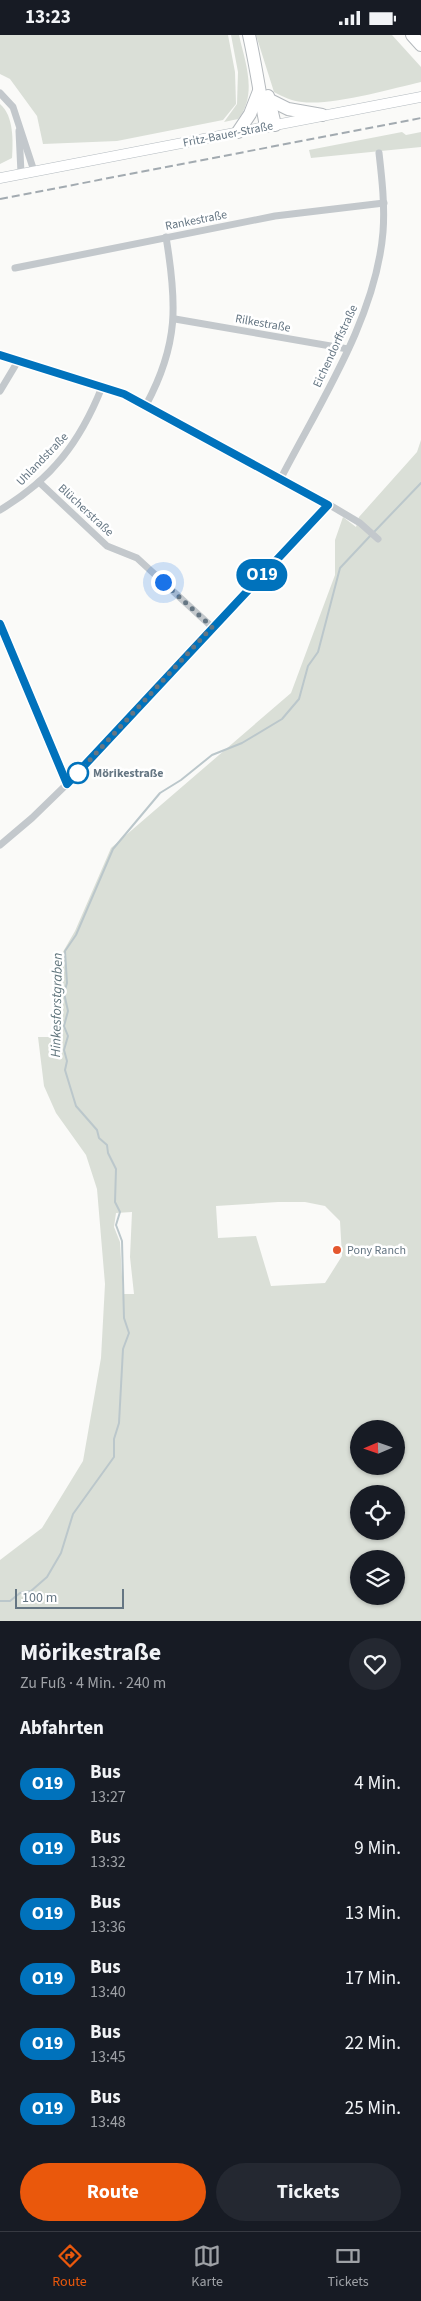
<!DOCTYPE html>
<html lang="de">
<meta charset="utf-8">
<style>
:root{--surface:#171b24;--page:#242831;--text:#f1f3f6;--muted:#9ea1a6;--line:#363941;--accent:#ea580c}
body{margin:0;font-family:"Source Sans 3",sans-serif;background:var(--page);color:var(--text);height:100vh;display:flex;flex-direction:column;font-size:19px;white-space:nowrap}
*{box-sizing:border-box;margin:0}
p{font-size:16px;color:var(--muted)}
.icon{flex:none;width:28px;height:28px;fill:none;stroke:currentColor;stroke-width:2;stroke-linecap:round;stroke-linejoin:round}
.map{position:relative;height:1586px;overflow:hidden}
.details{display:flex;flex-direction:column;background:var(--surface);flex:1}
.details>*{flex:none}
.badge{padding:0 10px;border-radius:16px;font-size:18px;line-height:32px}
.needle{width:32px;rotate:268deg}
.buttons{position:absolute;left:350px;top:1385px;display:grid;gap:10px}
.buttons a{display:grid;place-items:center;width:55px;height:55px;border-radius:50%;background:var(--surface);box-shadow:0 1px 4px #0004;font-size:25px}
.scale{position:absolute;left:15px;bottom:12px;width:109px;box-sizing:border-box;padding-left:5px;border:2px solid #657683;border-top:0;font-size:14px;line-height:18px;white-space:nowrap;color:#657683;-webkit-text-stroke:4px #fff;paint-order:stroke}
.you{position:absolute;width:25px;height:25px;margin:-12px;border:4px solid #fff;border-radius:50%;background:#1a73e8;box-shadow:0 0 0 8px #1a73e833}
.map>.badge{position:absolute;translate:-50% -50%;box-shadow:0 0 0 2px #fff}
h2{padding:0 20px;font-size:19px;line-height:45px}
.round{display:grid;place-items:center;flex:none;width:52px;height:52px;border-radius:26px;background:var(--page)}
.head{display:flex;align-items:center;justify-content:space-between;height:85px;padding:0 20px}
h1{font-size:24px;font-weight:700;line-height:38px}
.button{display:flex;gap:10px;margin-top:auto;padding:10px 20px}
.button a{flex:1;height:58px;border-radius:30px;background:var(--accent);color:#fff;font-size:20px;font-weight:700;line-height:58px;text-align:center}
.button a+a{background:var(--page);color:var(--text)}
ul{padding:0;list-style:none}
li{display:flex;align-items:center;gap:15px;height:65px;padding:0 20px}
li div{flex:1}
li b{display:block;font-size:19px}
li em{font-style:normal}
li .badge{min-width:55px;font-weight:700;text-align:center}
.status{display:flex;justify-content:space-between;align-items:center;height:35px;padding:0 25px;background:var(--surface);direction:ltr}
.status svg{height:14px;fill:currentColor}
.menu{display:flex;justify-content:space-around;align-items:center;height:70px;border-top:1px solid var(--line);background:var(--surface);font-size:14px;color:var(--muted)}
.menu a{display:grid;justify-items:center;gap:2px}
.menu .active{color:var(--accent)}
.map>svg:first-child{display:block}
.green{fill:#dadfd7;fill-rule:evenodd}
.lines{fill:none;stroke-linecap:round;stroke-linejoin:round}
.stream{stroke:#bbc7cb;stroke-width:2}
.secondary-casing{stroke:#b3babf;stroke-width:11}
.highway-casing{stroke:#b4b9bd;stroke-width:14}
.street{stroke:#c3c8cc;stroke-width:7}
.secondary{stroke:#fff;stroke-width:10}
.highway{stroke:#fff;stroke-width:12}
.rail{stroke:#a2aab0;stroke-width:2;stroke-dasharray:8 4;stroke-linecap:butt}
.line-casing{stroke:#fff;stroke-width:11}
.line{stroke:#0072bc;stroke-width:8}
.walk{stroke:#657683;stroke-width:5;stroke-dasharray:0 9}
.stop-dot{fill:#fff;stroke:#0072bc;stroke-width:2.5}
.poi-dot{fill:#e4572e;stroke:#fff;stroke-width:2}
.labels{text-anchor:middle;stroke-width:5;stroke-linejoin:round;paint-order:stroke}
.street-label{font-size:12px;fill:#657683;stroke:#fff}
.stop-label{font-size:12px;font-weight:bold;fill:#657683;stroke:#fff;text-anchor:start}
.poi-label{font-size:12px;fill:#657683;stroke:#fff;text-anchor:start}
.water-label{font-size:14px;font-style:italic;fill:#60757c;stroke:#fff}
</style>
<div class="status"><b>13:23</b><svg viewBox="0 0 49 12"><path d="M0 12V9h3v3zM5 12V6h3v6zM10 12V3h3v9zM15 12V0h3v12zM26 1h20v11H26zM47 4h2v5h-2z"/></svg></div>
<div class="map">
<svg width="421" height="1586" viewBox="0 0 421 1586">
<rect width="100%" height="100%" fill="#fafaf8"/>
<g class="green">
<polygon points="0,0 228,0 235,37 236,69 223,85 117,106 43,109 37,81 10,44 0,39"/>
<path d="M 231,0 L 239,0 C 245,27 258,59 238,84 L 224,87 L 237,69 L 238,37 Z"/>
<path d="M 256,0 L 392,0 L 421,32 L 421,47 C 391,54 331,71 302,67 C 292,66 283,62 274,57 Z"/>
<path d="M 0,69 C 14,81 13,106 12,123 L 0,129 Z"/>
<polygon points="402,97 406,100 421,97 421,112 311,123 309,115"/>
<path d="M 421,405 L 421,1586 L 0,1586 L 0,1525 L 42,1493 L 83,1426 L 101,1323 L 105,1249 L 97,1154 L 86,1120 L 56,1078 L 44,1051 L 38,1002 L 60,1002 L 63,979 L 60,922 L 75,896 L 111,813 L 291,658 L 335,540 L 335,505 L 343,482 L 356,492 L 359,482 L 417,417 ZM 278,1167 L 305,1167 L 325,1171 L 340,1186 L 342,1221 L 325,1248 L 271,1251 L 256,1201 L 218,1203 L 216,1171 ZM 132,1177 L 130,1222 L 134,1259 L 123,1259 L 120,1207 L 114,1192 L 116,1178 ZM 359,1394 L 396,1394 L 396,1431 L 359,1431 ZM 359,1459 L 396,1459 L 396,1496 L 359,1496 ZM 359,1524 L 396,1524 L 396,1561 L 359,1561 Z"/>
</g>
<g class="lines">
<g class="stream">
<polyline points="374,497 421,448"/>
<polyline points="0,1566 10,1566 20,1558 31,1556 47,1542 61,1518 73,1479 114,1422 114,1404 119,1388 123,1314 129,1298 124,1283 122,1206 116,1190 120,1177 115,1167 116,1134 108,1118 107,1110 99,1103 97,1095 76,1071 65,1035 67,1026 64,1015 68,1001 64,991 68,976 64,958 67,948 65,916 76,900 113,814 160,758 181,745 212,720 242,708 282,684 299,664 308,631 318,617 340,533 371,500"/>
</g>
<defs>
<polyline id="secondary" points="0,143 421,62"/>
<g id="highway">
<path d="M 249,0 C 256,31 260,61 266,91"/>
<polyline points="412,0 421,10"/>
<polyline points="268,61 275,90"/>
<polyline points="270,65 288,74 322,80"/>
<polyline points="238,97 250,79 259,56"/>
</g>
</defs>
<use href="#secondary" class="secondary-casing"/>
<use href="#highway" class="highway-casing"/>
<g class="street">
<polyline points="0,58 13,72 34,136"/>
<polyline points="19,96 21,138"/>
<polyline points="15,233 275,181 384,168"/>
<polyline points="175,284 348,314"/>
<polyline points="0,320 124,359 146,370 328,469 360,488 378,504"/>
<polyline points="0,356 18,326"/>
<path d="M 146,370 C 179,309 177,268 166,202"/>
<path d="M 280,445 C 319,369 376,283 383,197 C 385,171 382,144 379,118"/>
<polyline points="39,447 107,511 137,523 212,592"/>
<path d="M 0,475 C 52,444 80,407 102,352"/>
<polyline points="0,589 67,749"/>
<polyline points="0,810 32,783 67,749 328,469"/>
</g>
<use href="#secondary" class="secondary"/>
<use href="#highway" class="highway"/>
<polyline class="rail" points="0,164 421,83"/>
</g>
<g class="lines">
<defs>
<polyline id="line" points="0,320 124,359 328,470 67,749 0,589"/>
</defs>
<use href="#line" class="line-casing"/>
<use href="#line" class="line"/>
<polyline class="walk" points="78,738 212,592 163,547"/>
</g>
<circle class="stop-dot" cx="78" cy="738" r="10"/>
<circle class="poi-dot" cx="337" cy="1215" r="5"/>
<g class="labels">
<g class="street-label">
<text transform="translate(228 99) rotate(-11)" y="4">Fritz-Bauer-Straße</text>
<text transform="translate(196 185) rotate(-11)" y="4">Rankestraße</text>
<text transform="translate(263 288) rotate(10)" y="4">Rilkestraße</text>
<text transform="translate(335 311) rotate(-65)" y="4">Eichendorffstraße</text>
<text transform="translate(42 424) rotate(-46)" y="4">Uhlandstraße</text>
<text transform="translate(86 475) rotate(43)" y="4">Blücherstraße</text>
</g>
<g class="stop-label">
<text x="93" y="742">Mörikestraße</text>
</g>
<g class="poi-label">
<text x="347" y="1219">Pony Ranch</text>
</g>
<g class="water-label">
<text transform="translate(56 970) rotate(-89)" y="5">Hinkesforstgraben</text>
</g>
</g>
</svg>
<div class="buttons">
<a><svg class="needle" viewBox="-14 -14 28 28"><path d="M0-13l5 13h-10z" fill="#e53935"/><path d="M0 13l5-13h-10z" fill="#9ea1a6"/></svg></a>
<a><svg class="icon" aria-label="locate" viewBox="0 0 24 24"><circle cx="12" cy="12" r="6"/><path d="M12 2v4M12 18v4M2 12h4M18 12h4"/></svg></a>
<a><svg class="icon" aria-label="layers" viewBox="0 0 24 24"><path d="M12 4l9 5-9 5-9-5zM3 14l9 5 9-5"/></svg></a>
</div>
<div class="scale">100 m</div>
<div class="you" style="left:163px;top:547px"></div>
<b class="badge" style="left:262px;top:540px;background:#0072bc;color:#fff">O19</b>
</div>
<section class="details">
<div class="head"><div><h1>Mörikestraße</h1><p>Zu Fuß · 4 Min. · 240 m</p></div><a class="round"><svg class="icon" aria-label="heart" viewBox="0 0 24 24"><path d="M12 20l-8-8c-3-5 5-10 8-4 3-6 11-1 8 4z"/></svg></a></div>
<h2>Abfahrten</h2>
<ul>
<li><span class="badge" style="background:#0072bc;color:#fff">O19</span><div><b>Bus</b><p>13:27</p></div><em>4 Min.</em></li>
<li><span class="badge" style="background:#0072bc;color:#fff">O19</span><div><b>Bus</b><p>13:32</p></div><em>9 Min.</em></li>
<li><span class="badge" style="background:#0072bc;color:#fff">O19</span><div><b>Bus</b><p>13:36</p></div><em>13 Min.</em></li>
<li><span class="badge" style="background:#0072bc;color:#fff">O19</span><div><b>Bus</b><p>13:40</p></div><em>17 Min.</em></li>
<li><span class="badge" style="background:#0072bc;color:#fff">O19</span><div><b>Bus</b><p>13:45</p></div><em>22 Min.</em></li>
<li><span class="badge" style="background:#0072bc;color:#fff">O19</span><div><b>Bus</b><p>13:48</p></div><em>25 Min.</em></li>
</ul>
<div class="button"><a>Route</a><a>Tickets</a></div>
</section>
<nav class="menu">
<a class="active"><svg class="icon" aria-label="directions" viewBox="0 0 24 24"><path d="M12 3l9 9-9 9-9-9zM9 14v-3h6M13 9l2 2-2 2"/></svg>Route</a>
<a><svg class="icon" aria-label="map" viewBox="0 0 24 24"><path d="M3 6l6-2 6 2 6-2v14l-6 2-6-2-6 2zM9 4v14M15 6v14"/></svg>Karte</a>
<a><svg class="icon" aria-label="tickets" viewBox="0 0 24 24"><path d="M3 7h18v10H3zM15 7v10"/></svg>Tickets</a>
</nav>
